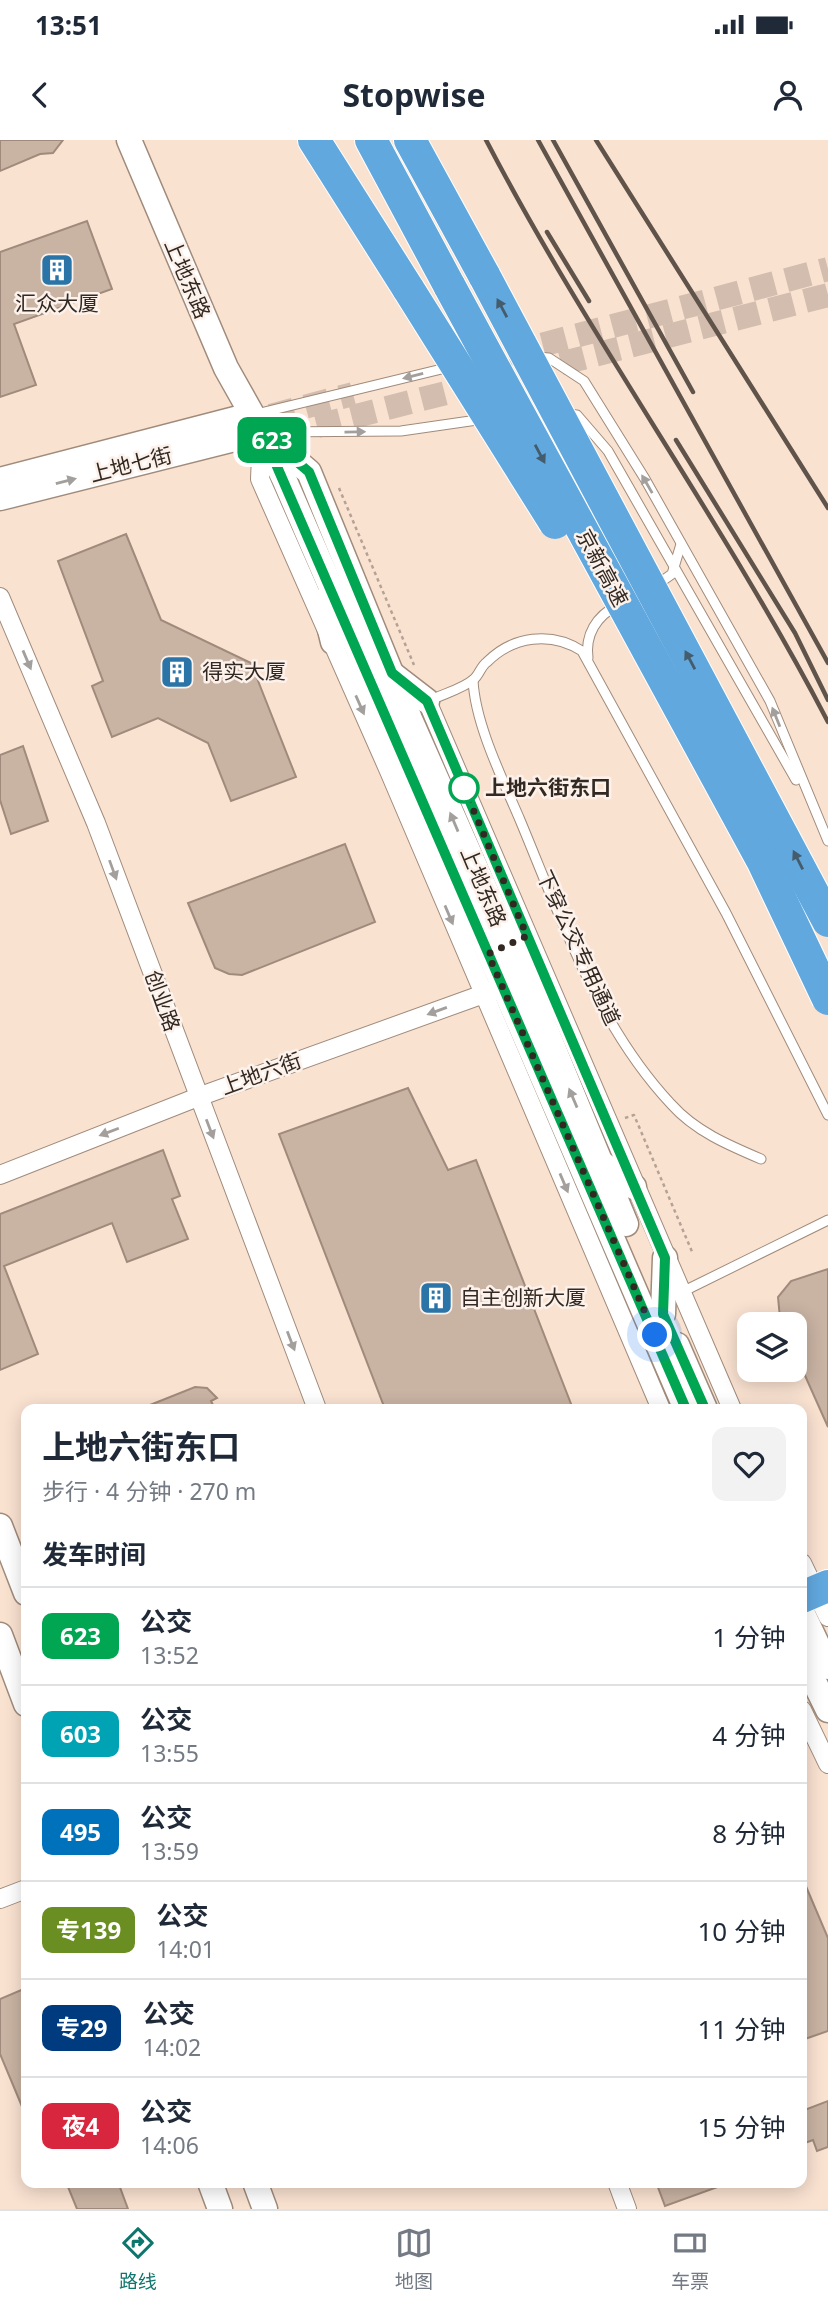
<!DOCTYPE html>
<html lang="zh">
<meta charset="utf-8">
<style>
:root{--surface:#fff;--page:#f2f2f3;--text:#1f2937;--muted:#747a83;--line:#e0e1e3;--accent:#0f766e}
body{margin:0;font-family:"Noto Sans","Noto Sans SC",sans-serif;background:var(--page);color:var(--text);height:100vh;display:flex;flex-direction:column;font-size:26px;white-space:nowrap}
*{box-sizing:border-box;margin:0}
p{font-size:23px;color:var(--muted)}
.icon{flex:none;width:38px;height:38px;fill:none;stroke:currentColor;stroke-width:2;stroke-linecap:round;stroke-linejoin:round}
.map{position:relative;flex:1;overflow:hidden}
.side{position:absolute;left:21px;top:1264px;width:786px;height:784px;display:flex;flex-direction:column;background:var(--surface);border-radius:14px;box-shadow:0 4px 18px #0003}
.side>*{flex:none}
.badge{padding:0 14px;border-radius:10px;font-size:24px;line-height:46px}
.buttons{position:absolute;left:737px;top:1172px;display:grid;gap:14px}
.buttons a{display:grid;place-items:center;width:70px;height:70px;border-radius:14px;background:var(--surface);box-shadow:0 4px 18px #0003;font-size:35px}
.you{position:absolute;width:35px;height:35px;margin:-18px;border:5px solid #fff;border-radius:50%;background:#1a73e8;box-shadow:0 0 0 10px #1a73e833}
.map>.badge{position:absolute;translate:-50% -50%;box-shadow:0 0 0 4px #fff}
h2{padding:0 21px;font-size:26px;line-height:63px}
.round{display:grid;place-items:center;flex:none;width:74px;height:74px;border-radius:14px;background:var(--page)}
.overview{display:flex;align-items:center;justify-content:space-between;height:119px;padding:0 21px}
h1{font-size:33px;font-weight:700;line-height:52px}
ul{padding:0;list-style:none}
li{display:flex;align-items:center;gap:21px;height:98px;padding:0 21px;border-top:2px solid var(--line)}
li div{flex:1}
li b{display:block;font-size:26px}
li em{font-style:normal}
li .badge{min-width:77px;font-weight:700;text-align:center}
.status{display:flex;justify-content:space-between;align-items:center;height:49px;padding:0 35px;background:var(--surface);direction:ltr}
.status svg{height:19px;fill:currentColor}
header{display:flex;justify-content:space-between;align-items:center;height:91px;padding:0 21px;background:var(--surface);font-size:32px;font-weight:700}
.dock{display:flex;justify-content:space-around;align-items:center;height:98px;border-top:2px solid var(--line);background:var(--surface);font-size:19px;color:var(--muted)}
.dock a{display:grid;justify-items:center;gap:4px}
.dock .selected{color:var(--accent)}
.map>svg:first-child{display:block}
.building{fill:#c9b3a3;stroke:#a08a7b;stroke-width:2}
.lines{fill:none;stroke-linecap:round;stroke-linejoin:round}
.secondary-tunnel{stroke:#d2bdae;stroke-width:24;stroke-dasharray:24 12;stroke-linecap:butt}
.lane-casing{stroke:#a08b7b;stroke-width:11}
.street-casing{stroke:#a08b7b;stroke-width:20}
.secondary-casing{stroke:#a08b7b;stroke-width:27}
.highway-casing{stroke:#fff;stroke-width:34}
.path{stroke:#b5a294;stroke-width:2.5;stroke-dasharray:3.5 3.5;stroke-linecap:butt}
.lane{stroke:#fff;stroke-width:9}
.street{stroke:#fff;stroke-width:18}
.secondary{stroke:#fff;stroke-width:24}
.highway{stroke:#61a8de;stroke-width:32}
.rail{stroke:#60544a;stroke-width:4.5}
.highway-bridge-casing{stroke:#fff;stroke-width:34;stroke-linecap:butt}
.highway-bridge{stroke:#61a8de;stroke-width:32}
.oneway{fill:#455c6d}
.oneway2{fill:#a39f9c}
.line-casing{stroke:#fff;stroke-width:16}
.line{stroke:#00a651;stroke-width:10}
.walk{stroke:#322922;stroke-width:7;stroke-dasharray:0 12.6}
.stop-dot{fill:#fff;stroke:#00a651;stroke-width:3.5}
.labels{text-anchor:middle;stroke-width:5;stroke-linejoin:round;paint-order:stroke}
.street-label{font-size:21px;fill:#322922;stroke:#fcf2eb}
.poi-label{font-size:21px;fill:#322922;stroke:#fcf2eb;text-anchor:start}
.stop-label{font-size:21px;font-weight:bold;fill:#322922;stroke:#fcf2eb;text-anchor:start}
</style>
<div class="status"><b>13:51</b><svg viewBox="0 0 49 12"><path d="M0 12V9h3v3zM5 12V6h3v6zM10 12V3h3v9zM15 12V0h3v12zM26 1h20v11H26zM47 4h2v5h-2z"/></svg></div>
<header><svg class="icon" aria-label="back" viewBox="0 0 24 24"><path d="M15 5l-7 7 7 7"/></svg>Stopwise<svg class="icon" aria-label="person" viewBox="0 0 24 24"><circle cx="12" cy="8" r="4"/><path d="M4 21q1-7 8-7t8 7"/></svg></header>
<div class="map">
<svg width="828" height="2069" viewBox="0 0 828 2069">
<rect width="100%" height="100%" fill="#fae2d1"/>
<g class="building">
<polygon points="0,0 63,0 53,13 40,14 0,31"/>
<polygon points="87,81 112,149 14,184 36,245 0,257 0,112"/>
<polygon points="126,394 161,480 251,523 296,637 231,661 208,603 158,578 112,597 92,546 103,541 58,421"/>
<polygon points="23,606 48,681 11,694 0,660 0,615"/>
<polygon points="345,704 375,782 242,835 229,834 215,828 188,763"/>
<polygon points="408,948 448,1030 476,1020 573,1269 385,1269 279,994"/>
<polygon points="163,1010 180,1056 172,1059 188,1099 127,1122 112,1083 4,1126 38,1214 0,1230 0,1074"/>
<polygon points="828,1129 828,1287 794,1211 794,1185 783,1185 780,1178 778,1157 791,1141"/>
<polygon points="195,1247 207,1248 217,1258 211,1261 215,1269 140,1269"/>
<polygon points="802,1737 828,1798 828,1891 802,1900"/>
<polygon points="26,1848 26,1976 0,1914 0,1859"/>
<polygon points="828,1961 828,2007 817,2011 813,2000 802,2004 802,1971"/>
<polygon points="66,2042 118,2042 128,2069 77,2069"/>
<polygon points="656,2042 725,2042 726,2044 665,2066"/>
</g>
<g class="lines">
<g class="secondary-tunnel">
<polyline points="473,223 828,129"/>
<polyline points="236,285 353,254"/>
<polyline points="282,295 828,155"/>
</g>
<defs>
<g id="lane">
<polyline points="536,217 549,218 584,241 645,339 770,561 828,701"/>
<polyline points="256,274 450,227"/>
<polyline points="567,274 577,275 608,311 796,640"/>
<polyline points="271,292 401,291 484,279"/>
<polyline points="655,446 672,434 681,404"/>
<path d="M 588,518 C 585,495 596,476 618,465"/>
<path d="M 473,540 C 475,584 503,640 520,680 C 561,778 597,885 671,964 C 695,991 728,1005 761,1019"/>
<path d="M 429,561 C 442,554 463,549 474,539 C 479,535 481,526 487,522 C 513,496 551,491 582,511 L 726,773 L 828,975"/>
<polyline points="680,1153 828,1080"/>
</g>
<g id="street">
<polyline points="262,295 260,339 389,631 661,1269"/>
<polyline points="0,457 96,683 317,1269"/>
<polyline points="427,561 732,1269"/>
<polyline points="0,1035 198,957 492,851"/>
<polyline points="802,1423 828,1477"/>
<polyline points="802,1570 828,1624"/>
<polyline points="0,1759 26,1749"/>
<polyline points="617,2042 627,2069"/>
</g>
<g id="secondary">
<polyline points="129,0 226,228 262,292 285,341 686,1269"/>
<polyline points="268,297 309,332 410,579 525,839 626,1084"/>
<polyline points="0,340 250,275"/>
<polyline points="0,358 262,292"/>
<polyline points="323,461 333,502"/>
<polyline points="392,534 427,561"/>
<polyline points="600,1022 634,1047"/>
<polyline points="663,1174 665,1118"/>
<polyline points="677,1205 705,1269"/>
<polyline points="0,1386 26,1453"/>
<polyline points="802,1472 828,1527"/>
<polyline points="0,1495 26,1564"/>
<polyline points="802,1517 828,1570"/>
<polyline points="210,2042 220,2069"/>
<polyline points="255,2042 265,2069"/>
</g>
<g id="highway">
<polyline points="314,0 409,150"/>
<polyline points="371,0 450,147"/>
<polyline points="410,0 485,137"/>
<polyline points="802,1457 828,1446"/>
</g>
</defs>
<use href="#lane" class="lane-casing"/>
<use href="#street" class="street-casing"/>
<use href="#secondary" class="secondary-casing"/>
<use href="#highway" class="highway-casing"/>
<g class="path">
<polyline points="339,348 414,525"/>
<polyline points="625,978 634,975 693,1114"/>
</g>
<use href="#lane" class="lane"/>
<use href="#street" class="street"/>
<use href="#secondary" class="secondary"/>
<use href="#highway" class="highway"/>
<g class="rail">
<path d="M 486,0 C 590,200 724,382 828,582"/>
<polyline points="538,0 828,523"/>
<polyline points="553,0 693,252"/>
<polyline points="596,0 828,368"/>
<polyline points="547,92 589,161"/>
<polyline points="676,300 795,493 828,560"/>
</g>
<defs>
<g id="highway-bridge">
<polyline points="485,137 828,781"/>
<polyline points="450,147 762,720 828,859"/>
<polyline points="409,150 555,383"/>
</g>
</defs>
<use href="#highway-bridge" class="highway-bridge-casing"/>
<use href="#highway-bridge" class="highway-bridge"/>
</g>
<defs><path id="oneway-solid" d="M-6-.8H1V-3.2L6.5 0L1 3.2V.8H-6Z" transform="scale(1.75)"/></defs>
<g class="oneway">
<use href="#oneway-solid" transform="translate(502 168) rotate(-118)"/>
<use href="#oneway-solid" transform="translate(540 314) rotate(62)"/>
<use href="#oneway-solid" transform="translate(690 520) rotate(-118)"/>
<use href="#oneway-solid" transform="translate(798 720) rotate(-117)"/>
</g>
<g class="oneway2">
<use href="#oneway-solid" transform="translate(413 236) rotate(166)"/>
<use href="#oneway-solid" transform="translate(355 292) rotate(-1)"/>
<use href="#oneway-solid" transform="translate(66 341) rotate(-14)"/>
<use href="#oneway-solid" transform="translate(647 344) rotate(-120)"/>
<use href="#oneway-solid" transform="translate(27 520) rotate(67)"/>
<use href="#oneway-solid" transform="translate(360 565) rotate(66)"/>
<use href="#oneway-solid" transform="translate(776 577) rotate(-112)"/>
<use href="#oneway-solid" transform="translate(454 682) rotate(-113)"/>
<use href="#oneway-solid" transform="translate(113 730) rotate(70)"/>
<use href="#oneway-solid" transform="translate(449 775) rotate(67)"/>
<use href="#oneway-solid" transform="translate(437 871) rotate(160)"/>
<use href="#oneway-solid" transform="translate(573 958) rotate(-113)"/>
<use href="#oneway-solid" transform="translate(210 989) rotate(69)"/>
<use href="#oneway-solid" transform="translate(109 992) rotate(159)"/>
<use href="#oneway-solid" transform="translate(564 1043) rotate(67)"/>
<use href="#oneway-solid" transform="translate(291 1201) rotate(69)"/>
</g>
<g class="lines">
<defs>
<polyline id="line" points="686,1269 262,292 309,332 392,533 427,561 665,1118 663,1174 705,1269"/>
</defs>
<use href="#line" class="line-casing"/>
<use href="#line" class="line"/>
<polyline class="walk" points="464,648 527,796 488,814 655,1195"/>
</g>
<defs>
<symbol id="building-square" viewBox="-11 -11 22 22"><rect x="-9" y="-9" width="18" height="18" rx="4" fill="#2b74a8" stroke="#fcf2eb"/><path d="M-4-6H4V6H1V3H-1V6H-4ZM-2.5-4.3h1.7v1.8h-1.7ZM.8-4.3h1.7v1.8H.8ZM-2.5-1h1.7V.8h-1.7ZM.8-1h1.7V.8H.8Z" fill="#fff"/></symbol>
</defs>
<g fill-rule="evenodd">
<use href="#building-square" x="38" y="111" width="38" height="38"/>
<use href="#building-square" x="158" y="513" width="38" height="38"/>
<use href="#building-square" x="417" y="1139" width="38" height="38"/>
</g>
<circle class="stop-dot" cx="464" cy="648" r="14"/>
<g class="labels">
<g class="street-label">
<text transform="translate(187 139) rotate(67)" y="7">上地东路</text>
<text transform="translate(131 325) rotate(-14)" y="7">上地七街</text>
<text transform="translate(602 428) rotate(62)" y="7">京新高速</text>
<text transform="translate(483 747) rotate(67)" y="7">上地东路</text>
<text transform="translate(578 808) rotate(65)" y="7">下穿公交专用通道</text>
<text transform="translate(162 861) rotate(70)" y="7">创业路</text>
<text transform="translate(261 934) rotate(-20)" y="7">上地六街</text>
</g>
<g class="poi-label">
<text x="57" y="171" text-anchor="middle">汇众大厦</text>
<text x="202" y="539">得实大厦</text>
<text x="460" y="1165">自主创新大厦</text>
</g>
<g class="stop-label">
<text x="485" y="655">上地六街东口</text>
</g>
</g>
</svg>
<div class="buttons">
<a><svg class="icon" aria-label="layers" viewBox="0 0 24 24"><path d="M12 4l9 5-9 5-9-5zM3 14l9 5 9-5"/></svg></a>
</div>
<div class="you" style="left:655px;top:1195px"></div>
<b class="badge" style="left:272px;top:300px;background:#00a651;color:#fff">623</b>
<section class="side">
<div class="overview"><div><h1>上地六街东口</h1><p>步行 · 4 分钟 · 270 m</p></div><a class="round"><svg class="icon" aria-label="heart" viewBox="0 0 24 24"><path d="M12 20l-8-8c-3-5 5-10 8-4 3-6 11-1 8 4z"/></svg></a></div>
<h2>发车时间</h2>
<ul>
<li><span class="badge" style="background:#00a651;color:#fff">623</span><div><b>公交</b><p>13:52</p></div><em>1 分钟</em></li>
<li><span class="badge" style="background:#00a3b4;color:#fff">603</span><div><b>公交</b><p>13:55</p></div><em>4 分钟</em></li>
<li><span class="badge" style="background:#0072bc;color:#fff">495</span><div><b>公交</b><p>13:59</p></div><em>8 分钟</em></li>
<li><span class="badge" style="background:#6b8e23;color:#fff">专139</span><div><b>公交</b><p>14:01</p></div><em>10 分钟</em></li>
<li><span class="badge" style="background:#003b80;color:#fff">专29</span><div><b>公交</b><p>14:02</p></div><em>11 分钟</em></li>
<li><span class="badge" style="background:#d7263d;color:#fff">夜4</span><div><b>公交</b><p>14:06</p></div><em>15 分钟</em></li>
</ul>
</section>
</div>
<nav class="dock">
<a class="selected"><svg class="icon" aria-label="directions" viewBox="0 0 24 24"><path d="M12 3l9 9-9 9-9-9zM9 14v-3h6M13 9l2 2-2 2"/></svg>路线</a>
<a><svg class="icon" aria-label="map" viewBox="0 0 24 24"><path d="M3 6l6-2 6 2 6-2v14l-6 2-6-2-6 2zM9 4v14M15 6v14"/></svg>地图</a>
<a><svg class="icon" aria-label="tickets" viewBox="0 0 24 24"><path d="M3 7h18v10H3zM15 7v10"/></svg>车票</a>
</nav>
